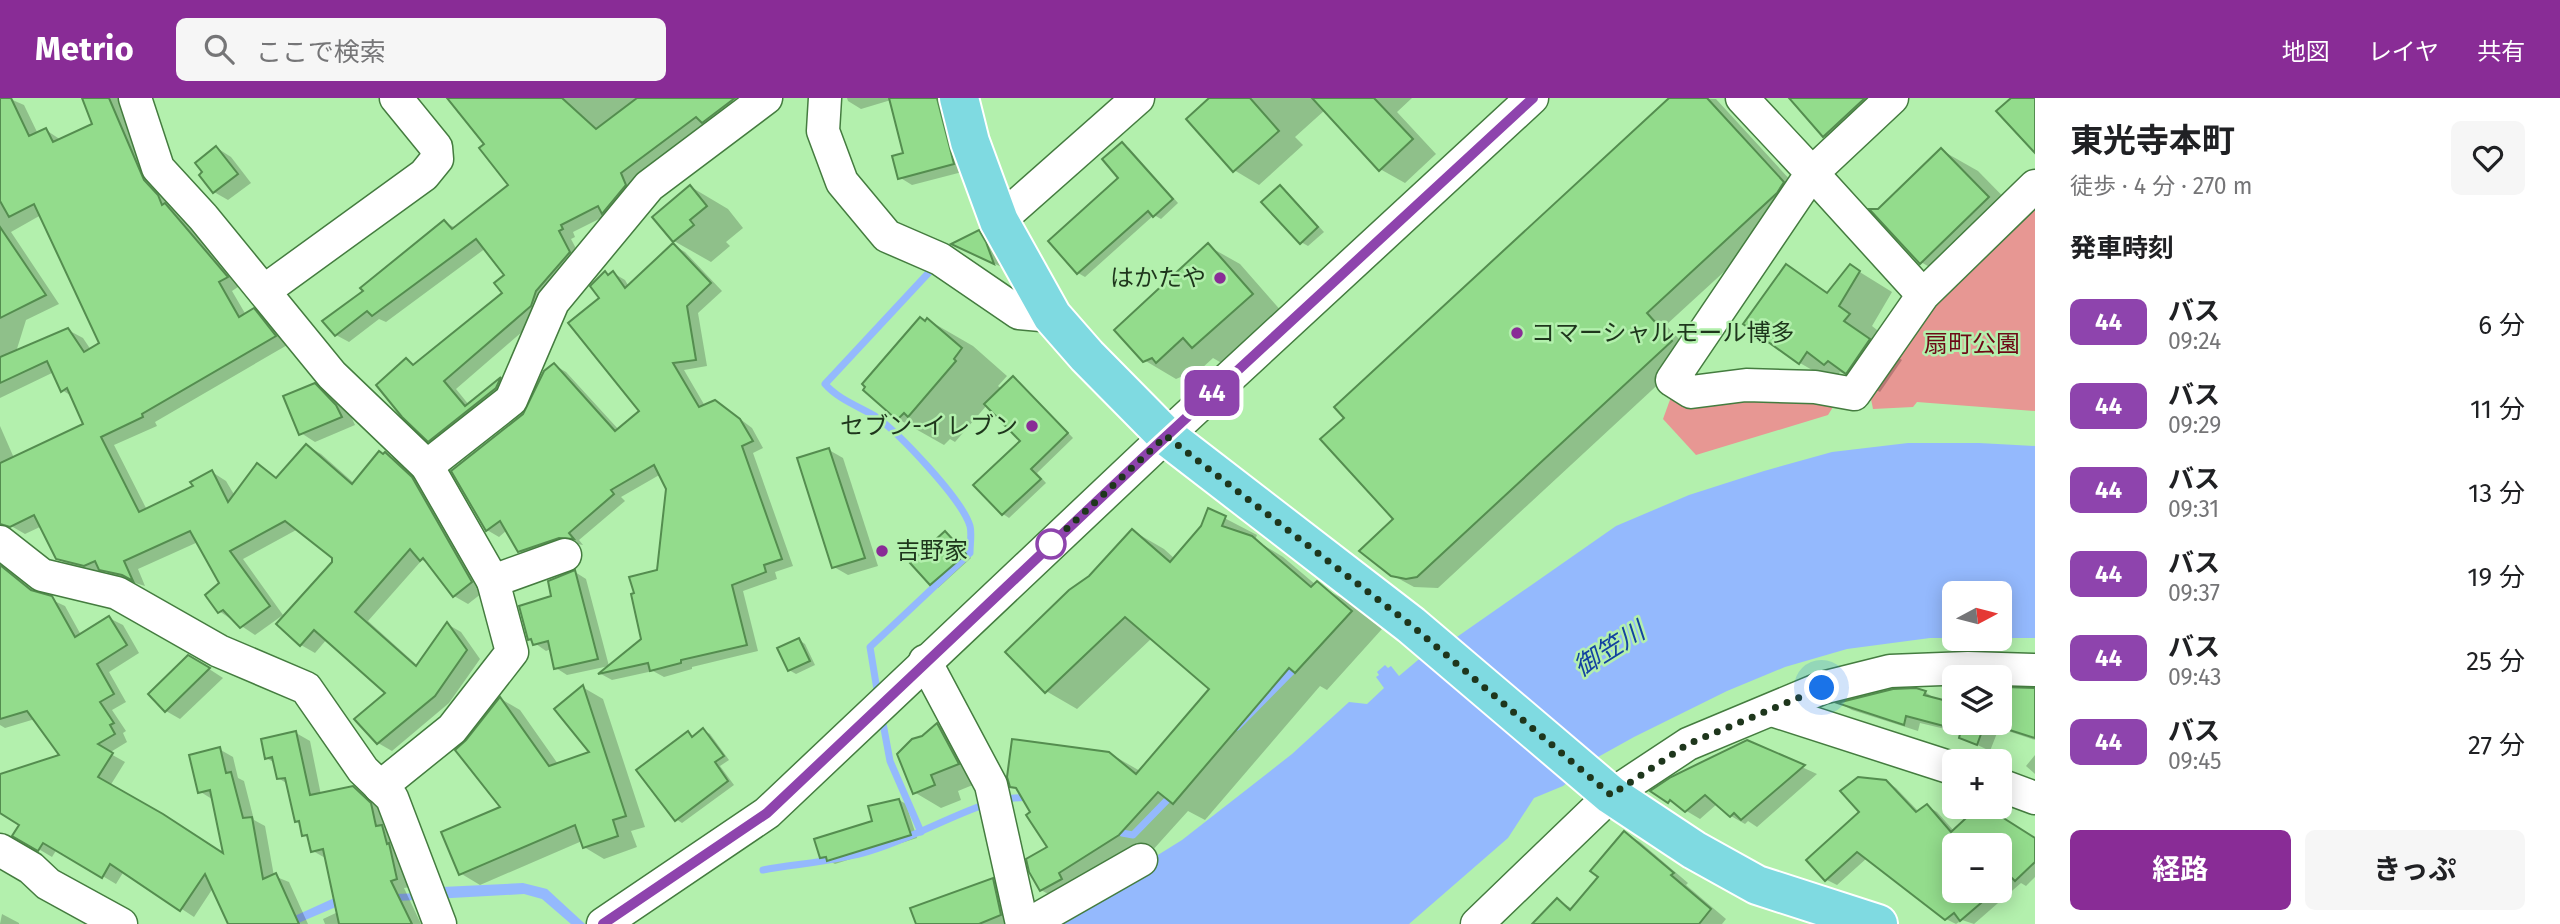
<!DOCTYPE html>
<html lang="ja">
<meta charset="utf-8">
<style>
:root{--surface:#fff;--page:#f6f6f6;--text:#202124;--muted:#757577;--accent:#892c96}
body{margin:0;font-family:"Fira Sans","Noto Sans JP",sans-serif;background:var(--page);color:var(--text);height:100vh;display:flex;flex-direction:column;font-size:26px;white-space:nowrap}
*{box-sizing:border-box;margin:0}
p{font-size:23px;color:var(--muted)}
.icon{flex:none;width:38px;height:38px;fill:none;stroke:currentColor;stroke-width:2;stroke-linecap:round;stroke-linejoin:round}
.map{position:relative;flex:1;overflow:hidden}
.sheet{display:flex;flex-direction:column;background:var(--surface);width:525px}
.sheet>*{flex:none}
.badge{padding:0 14px;border-radius:10px;font-size:24px;line-height:46px}
.needle{width:46px;rotate:83deg}
.tools{position:absolute;left:1942px;top:483px;display:grid;gap:14px}
.tools a{display:grid;place-items:center;width:70px;height:70px;border-radius:10px;background:var(--surface);box-shadow:0 4px 18px #0003;font-size:35px}
.you{position:absolute;width:35px;height:35px;margin:-18px;border:5px solid #fff;border-radius:50%;background:#1a73e8;box-shadow:0 0 0 10px #1a73e833}
.map>.badge{position:absolute;translate:-50% -50%;box-shadow:0 0 0 4px #fff}
h2{padding:0 35px;font-size:26px;line-height:63px}
.round{display:grid;place-items:center;flex:none;width:74px;height:74px;border-radius:10px;background:var(--page)}
.head{display:flex;align-items:center;justify-content:space-between;height:119px;padding:0 35px}
h1{font-size:33px;font-weight:700;line-height:52px}
.cta{display:flex;gap:14px;margin-top:auto;padding:14px 35px}
.cta a{flex:1;height:80px;border-radius:10px;background:var(--accent);color:#fff;font-size:28px;font-weight:700;line-height:80px;text-align:center}
.cta a+a{background:var(--page);color:var(--text)}
ul{padding:0;list-style:none}
li{display:flex;align-items:center;gap:21px;height:84px;padding:0 35px}
li div{flex:1}
li b{display:block;font-size:26px}
li em{font-style:normal}
li .badge{min-width:77px;font-weight:700;text-align:center}
header{display:flex;align-items:center;gap:42px;box-sizing:border-box;height:98px;padding:0 35px;background:var(--accent);color:#fff}
header strong{font-size:33px}
nav{display:flex;gap:38px;margin-inline-start:auto;font-size:24px}
.search{width:490px;height:63px;background:var(--page);display:flex;align-items:center;gap:18px;box-sizing:border-box;padding:0 24px;border-radius:10px;color:var(--muted);font-size:26px}
main{display:flex;flex:1;min-height:0}
.map>svg:first-child{display:block}
.green{fill:#e79793}
.water{fill:#94b9fd}
.shadow{fill:#0003;fill-rule:evenodd}
.lines{fill:none;stroke-linecap:round;stroke-linejoin:round}
.stream{stroke:#94b9fd;stroke-width:7}
.building{fill:#93dc8c;stroke:#548d4f;stroke-width:2}
.minor-casing{stroke:#447c3f;stroke-width:35}
.major-casing{stroke:#fff;stroke-width:42}
.minor{stroke:#fff;stroke-width:32}
.major{stroke:#7fdae1;stroke-width:38}
.line-casing{stroke:#fff;stroke-width:16}
.line{stroke:#8e44ad;stroke-width:10}
.walk{stroke:#1e361c;stroke-width:7;stroke-dasharray:0 12.6}
.poi-dot{fill:#892c96;stroke:#b3f0ad;stroke-width:2.5}
.stop-dot{fill:#fff;stroke:#8e44ad;stroke-width:3.5}
.labels{text-anchor:middle;stroke-width:5;stroke-linejoin:round;paint-order:stroke}
.poi-label{font-size:24px;fill:#1e361c;stroke:#b3f0ad;text-anchor:end}
.park-label{font-size:24px;fill:#6d0916;stroke:#b3f0ad}
.water-label{font-size:26px;font-style:italic;fill:#1342a1;stroke:#b3f0ad}
</style>
<header>
<strong>Metrio</strong>
<div class="search"><svg class="icon" aria-label="search" viewBox="0 0 24 24"><circle cx="10" cy="10" r="6"/><path d="M15 15l6 6"/></svg>ここで検索</div>
<nav><a>地図</a><a>レイヤ</a><a>共有</a></nav>
</header>
<main>
<div class="map">
<svg width="2035" height="826" viewBox="0 0 2035 826">
<rect width="100%" height="100%" fill="#b3f0ad"/>
<g class="green">
<polygon points="2035,98 2035,313 1917,304 1913,309 1873,311 1868,286 1930,201"/>
<polygon points="1671,299 1838,301 1828,317 1696,357 1663,321"/>
</g>
<g class="water">
<polygon points="1908,345 1979,345 2035,348 2035,540 2000,540 2000,495 1955,495 1955,540 1930,540 1847,551 1785,569 1727,593 1634,639 1598,659 1563,688 1534,700 1508,740 1409,826 1047,826 1182,742 1292,656 1349,604 1367,606 1384,590 1376,579 1379,577 1377,574 1385,567 1388,570 1391,568 1399,578 1418,562 1454,541 1616,428 1689,397 1764,373 1832,354"/>
<polygon points="523,785 547,791 585,826 571,826 542,801 524,796 343,806 296,826 277,826 332,801 343,798 422,795 442,789"/>
</g>
<g class="shadow">
<path d="M 8,0 L 24,7 L 38,36 L 46,32 L 61,42 L 94,27 L 84,0 L 128,0 L 174,112 L 180,116 L 241,187 L 232,193 L 246,217 L 254,212 L 268,220 L 289,246 L 155,324 L 157,328 L 114,347 L 147,412 L 195,389 L 212,374 L 226,383 L 235,398 L 258,368 L 278,381 L 307,348 L 321,356 L 355,386 L 386,356 L 400,364 L 427,390 L 486,492 L 468,506 L 454,498 L 429,466 L 422,462 L 368,523 L 418,568 L 447,526 L 461,534 L 480,561 L 449,605 L 392,653 L 378,645 L 387,596 L 327,541 L 315,555 L 301,547 L 334,459 L 298,431 L 243,461 L 283,517 L 255,537 L 219,513 L 221,485 L 198,444 L 138,471 L 145,488 L 115,479 L 105,473 L 100,475 L 72,469 L 57,460 L 42,428 L 25,436 L 6,425 L 0,413 L 0,328 L 14,360 L 85,327 L 73,299 L 62,292 L 54,274 L 0,300 L 0,4 ZM 41,117 L 101,246 L 91,252 L 83,240 L 68,232 L 16,254 L 26,222 L 59,206 L 11,134 Z"/>
<polygon points="447,0 730,0 740,13 707,27 633,82 638,94 607,117 573,134 575,139 571,141 582,162 544,215 456,291 469,307 501,281 513,288 442,350 429,342 407,263 415,268 505,195 506,177 486,150 386,224 379,221 349,244 336,237 366,193 444,124 456,130 510,87 486,46"/>
<polygon points="847,0 950,0 966,73 912,87 899,79 905,56 891,2 861,11 848,3"/>
<polygon points="1212,0 1412,0 1397,14 1436,56 1405,85 1380,71 1325,12 1295,39 1303,47 1259,87 1234,72"/>
<polygon points="1671,0 1716,1 1804,97 1798,106 1666,227 1692,255 1438,490 1414,489 1392,477 1396,421"/>
<polygon points="1791,0 1904,0 1849,52 1824,38"/>
<polygon points="1122,46 1129,50 1178,105 1161,121 1154,117 1085,179 1078,175 1050,143 1121,80"/>
<polygon points="217,50 231,59 251,85 228,102 214,94"/>
<polygon points="1941,52 1978,73 2025,121 1958,186 1921,164 1878,113"/>
<polygon points="691,89 728,111 743,130 726,144 730,148 711,164 674,143"/>
<polygon points="1280,89 1286,93 1324,134 1308,148 1301,144"/>
<polygon points="979,134 993,142 1006,171 967,153"/>
<polygon points="673,147 685,154 722,193 698,215 707,268 684,272 705,308 727,311 752,330 763,350 753,355 793,468 775,474 777,481 743,493 758,553 692,569 692,571 664,579 653,573 612,582 601,576 643,542 658,473 668,391 661,376 621,399 625,403 579,442 583,447 572,445 531,460 519,453 507,432 499,439 487,432 524,317 554,267 566,274 619,332 641,313 601,201 609,178 613,175 625,182 629,189"/>
<polygon points="1208,148 1240,166 1283,215 1225,267 1213,260 1189,282 1183,278 1176,281 1144,262"/>
<polygon points="1850,168 1892,194 1872,228 1882,236 1877,244 1902,262 1880,294 1840,274 1833,284 1800,265 1787,169 1829,195"/>
<polygon points="928,222 973,248 1007,278 998,288 1002,291 1014,280 1020,284 1073,340 1037,375 1046,385 1009,420 1003,416 1022,343 987,307 955,344 950,341 944,347 898,321"/>
<polygon points="314,287 329,295 350,316 355,327 315,344 301,335"/>
<polygon points="829,352 843,360 878,468 848,477 834,469"/>
<polygon points="1209,412 1257,437 1255,442 1283,459 1316,487 1348,503 1382,531 1327,592 1320,588 1205,722 1188,713 1151,754 1073,810 1041,792 1049,750 1019,692 1012,688 1109,655 1140,673 1211,591 1152,540 1077,611 1046,593 1090,479 1133,433 1164,451 1175,461 1202,429"/>
<polygon points="946,435 952,439 971,460 938,490 931,486"/>
<polygon points="5,473 37,495 65,508 81,537 109,520 123,527 139,555 109,574 126,604 112,612 126,633 123,635 127,644 109,655 125,664 110,688 225,758 212,701 199,693 219,651 233,659 238,680 244,683 254,722 265,728 274,778 289,784 308,826 230,826 213,790 194,819 124,773 116,786 57,751 52,759 15,737 22,726 0,713 0,683 61,658 35,621 5,630 0,627 0,475"/>
<polygon points="575,474 586,481 609,568 567,577 556,570 551,551 546,553 529,541 554,499"/>
<polygon points="799,542 805,546 815,567 796,576 789,572"/>
<polygon points="203,567 223,580 180,621 166,613"/>
<polygon points="584,590 603,601 645,729 631,733 637,749 604,761 584,749 582,743 480,787 460,775 502,710 501,601 520,612 558,666 592,655"/>
<polygon points="2000,591 2035,592 2035,642 1999,630 1990,653 1961,639 1962,635 1920,625 1918,633 1852,612 1841,606 1925,594 1939,603 1955,625 2000,625"/>
<polygon points="937,627 964,642 985,682 958,693 961,702 941,710 914,694 923,640"/>
<polygon points="703,632 710,636 729,662 720,668 734,687 682,725 676,721 688,635 694,639"/>
<polygon points="296,635 310,643 321,697 353,690 367,698 385,715 410,789 404,790 421,826 325,826 323,821 338,814 327,761 313,753 310,740 304,737 301,725 296,723 288,686 278,680 275,665 266,660"/>
<polygon points="1747,644 1817,676 1757,729 1748,723 1745,726 1731,718 1717,706 1700,721 1653,693"/>
<polygon points="2035,657 2035,676 2026,668"/>
<path d="M 1886,683 L 1896,690 L 1919,714 L 1927,708 L 1937,714 L 1954,733 L 1980,709 L 1983,709 L 2035,741 L 2035,779 L 2026,788 L 2021,785 L 1974,826 L 1962,822 L 1956,826 L 1946,821 L 1867,760 L 1837,787 L 1827,782 L 1862,714 ZM 1955,747 L 2000,747 L 2000,793 L 1955,793 Z"/>
<polygon points="899,702 906,706 917,740 835,766 822,759 874,724"/>
<polygon points="1624,735 1640,744 1688,785 1686,787 1726,821 1722,826 1544,826 1557,802 1573,811 1600,779"/>
<polygon points="993,782 1005,789 1007,826 918,826"/>
<polygon points="2,816 19,825 19,826 0,826"/>
</g>
<g class="lines">
<g class="stream">
<path d="M 878,598 L 870,549 L 970,455 C 970,446 972,435 970,428 C 962,401 898,334 875,318 C 858,308 838,301 825,286 L 934,169"/>
<polyline points="882,620 890,663 921,734"/>
<polyline points="1237,629 1297,568"/>
<polyline points="1001,701 1030,699"/>
<polyline points="1114,728 1122,735 1133,737 1173,696"/>
<path d="M 763,772 C 796,766 839,763 870,753 C 910,741 946,720 986,706"/>
</g>
</g>
<g class="building">
<polygon points="0,0 11,0 29,38 46,30 53,44 92,26 82,0 109,0 144,82 158,97 162,107 165,105 228,179 219,184 239,219 254,210 276,238 142,316 143,319 101,339 139,414 193,388 190,384 212,372 228,404 257,365 276,380 306,346 352,386 379,353 383,356 385,354 412,379 472,484 453,499 423,460 420,463 410,451 355,514 416,568 447,524 467,552 435,598 377,646 354,621 385,595 314,532 300,548 276,526 332,464 332,460 285,423 230,453 270,508 240,530 223,512 218,515 205,497 219,485 190,433 124,463 133,483 122,477 99,472 95,463 84,468 56,461 34,417 10,429 0,426 0,365 83,326 67,290 61,294 47,263 0,285 0,259 68,230 84,254 99,245 34,106 9,119 0,103"/>
<polygon points="447,0 562,0 596,31 637,0 735,0 702,25 696,19 621,75 626,87 602,116 598,108 561,127 563,131 559,133 570,154 536,193 531,208 444,283 465,308 501,279 496,290 428,344 402,319 376,287 406,260 413,267 502,195 494,185 504,177 476,141 372,218 367,213 335,238 322,223 363,193 360,190 444,122 452,131 508,87 479,50 484,46"/>
<polygon points="889,0 937,0 954,66 898,81 892,58 903,55"/>
<polygon points="1209,0 1250,0 1279,33 1233,74 1186,21"/>
<polygon points="1312,0 1374,0 1413,41 1379,73"/>
<polygon points="1669,0 1707,0 1784,84 1777,95 1647,215 1672,243 1417,479 1406,481 1391,478 1359,453 1393,421 1320,341 1344,320 1334,309"/>
<polygon points="1789,0 1865,0 1823,39"/>
<polygon points="2011,0 2035,0 2035,55 1996,13"/>
<polygon points="1122,44 1173,101 1153,119 1148,113 1077,176 1048,143 1118,80 1102,61"/>
<polygon points="216,48 238,76 213,95 199,77 202,74 195,65"/>
<polygon points="1941,50 1989,99 1920,166 1869,111 1878,111"/>
<polygon points="690,87 707,108 690,122 694,127 673,144 652,119"/>
<polygon points="1280,87 1318,129 1300,146 1261,104"/>
<polygon points="0,129 46,197 0,220"/>
<polygon points="979,132 986,144 994,166 951,146"/>
<polygon points="673,145 711,185 687,208 696,262 673,265 699,309 715,302 740,321 753,343 742,348 782,461 764,467 766,474 732,487 747,547 681,562 681,565 650,573 648,565 598,576 641,541 631,496 634,495 629,479 657,472 666,391 654,367 611,392 614,396 569,435 574,441 559,440 518,454 500,423 486,433 451,373 523,316 544,273 554,265 615,333 639,313 568,225 599,200 590,188 605,173 608,177 613,173 625,190"/>
<polygon points="1208,145 1253,196 1192,250 1183,240 1156,265 1152,260 1143,264 1114,232"/>
<polygon points="1786,166 1827,195 1850,166 1860,173 1839,208 1850,216 1844,223 1870,241 1846,276 1828,263 1824,267 1807,254 1799,266 1743,226"/>
<polygon points="920,219 925,223 927,220 962,250 954,261 956,263 908,319 904,315 897,322 863,292 865,289 862,286"/>
<polygon points="1013,278 1068,335 1031,371 1041,381 1002,417 973,387 1020,343 984,306"/>
<polygon points="315,285 336,307 342,319 299,337 283,298"/>
<polygon points="829,350 865,460 832,470 797,360"/>
<polygon points="1208,410 1226,418 1222,428 1252,438 1311,489 1317,483 1352,513 1295,575 1289,570 1173,706 1158,694 1119,737 1059,775 1062,781 1040,793 1029,774 1026,761 1047,749 1026,717 1030,714 1016,690 1010,689 1007,679 1012,641 1109,654 1136,676 1209,591 1125,519 1045,595 1005,554 1069,492 1089,478 1132,431 1170,464 1201,428"/>
<polygon points="945,433 966,456 930,487 910,465"/>
<polygon points="0,467 31,492 52,498 75,539 109,518 127,547 97,566 114,596 100,604 114,625 110,627 115,636 98,646 113,655 98,679 163,716 223,755 210,692 198,695 189,657 220,649 226,675 231,674 243,720 252,719 263,781 276,775 299,826 228,826 205,776 180,813 110,766 102,780 43,745 38,753 12,738 19,727 0,715 0,676 59,657 27,613 0,621"/>
<polygon points="575,472 598,561 554,571 548,543 533,547 531,541 528,542 519,508 551,498 548,483"/>
<polygon points="799,540 810,563 788,573 777,550"/>
<polygon points="188,557 210,570 165,614 148,596"/>
<polygon points="583,587 626,718 613,722 618,738 583,750 575,727 459,777 441,734 500,709 455,652 466,642 500,599 549,668 589,654 554,611"/>
<polygon points="2005,589 2035,590 2035,640 2000,629 2000,605"/>
<polygon points="1916,590 1926,593 1924,597 1955,605 1955,631 1906,618 1904,627 1837,605 1893,591"/>
<polygon points="937,625 959,666 931,677 935,687 913,696 897,656 912,641 922,638"/>
<polygon points="1963,625 1985,625 1977,647 1959,640"/>
<polygon points="703,630 724,658 715,664 728,683 675,723 636,672 688,633 692,639"/>
<polygon points="296,633 310,697 353,688 371,705 376,728 382,727 387,746 389,745 397,781 391,783 412,826 339,826 323,751 311,754 307,737 302,738 299,723 295,724 285,680 277,681 272,659 265,661 261,641"/>
<polygon points="1747,642 1805,667 1741,722 1734,715 1730,719 1705,697 1685,714 1670,702 1668,705 1650,693 1671,679"/>
<polygon points="1858,679 1886,682 1916,714 1927,706 1951,734 1978,709 1986,709 2035,740 2035,764 2015,783 2011,779 2000,788 2000,747 1955,747 1955,793 1995,793 1960,823 1954,815 1945,822 1857,754 1825,783 1806,762 1859,714 1840,693"/>
<polygon points="899,701 911,737 827,763 826,759 820,760 814,741 872,723 868,708"/>
<polygon points="1624,733 1674,775 1671,777 1711,811 1699,826 1532,826 1557,800 1570,812 1598,779 1590,773"/>
<polygon points="993,780 1001,817 979,826 916,826 910,810"/>
</g>
<g class="lines">
<defs>
<g id="minor">
<polyline points="135,0 158,70 203,119 332,277 427,368"/>
<polyline points="825,0 823,33 842,84 887,138 940,161 1019,215 1052,218"/>
<polyline points="1742,0 1812,75 1672,282 1691,294 1746,287 1815,289 1854,296 1923,197 2035,88"/>
<polyline points="1892,0 1812,75 1923,197"/>
<polyline points="999,123 1138,0"/>
<polyline points="264,193 424,77 437,61 436,49 396,0"/>
<polyline points="0,444 42,477 117,495 219,553 306,590 363,672 392,700 440,826"/>
<polyline points="493,483 427,368 511,302 553,204 649,88 766,0"/>
<polyline points="925,563 991,687 1022,826"/>
<polyline points="1772,612 1955,671"/>
<polyline points="2000,687 2035,700"/>
<polyline points="380,689 452,631 512,554 493,483 565,457"/>
<polyline points="0,752 31,770 48,786 121,826"/>
<polyline points="603,826 767,715 1166,338 1532,0"/>
<polyline points="1029,826 1141,762"/>
<polyline points="1477,826 1611,697 1688,646 1822,590 1890,573 1968,570 2035,572"/>
</g>
<polyline id="major" points="959,0 970,44 999,123 1052,218 1087,258 1166,338 1411,527 1611,697 1694,752 1757,787 1878,826"/>
</defs>
<use href="#minor" class="minor-casing"/>
<use href="#major" class="major-casing"/>
<use href="#minor" class="minor"/>
<use href="#major" class="major"/>
</g>
<g class="lines">
<defs>
<polyline id="line" points="603,826 767,715 1146,357 1533,0"/>
</defs>
<use href="#line" class="line-casing"/>
<use href="#line" class="line"/>
<polyline class="walk" points="1051,446 1045,451 1166,338 1411,527 1611,697 1688,646 1822,590"/>
</g>
<g class="poi-dot">
<circle cx="1220" cy="180" r="7"/>
<circle cx="1517" cy="235" r="7"/>
<circle cx="1032" cy="328" r="7"/>
<circle cx="882" cy="453" r="7"/>
</g>
<circle class="stop-dot" cx="1051" cy="446" r="14"/>
<g class="labels">
<g class="poi-label">
<text x="1206" y="188">はかたや</text>
<text x="1531" y="243" text-anchor="start">コマーシャルモール博多</text>
<text x="1018" y="336">セブン-イレブン</text>
<text x="896" y="461" text-anchor="start">吉野家</text>
</g>
<g class="park-label">
<text x="1972" y="254">扇町公園</text>
</g>
<g class="water-label">
<text transform="translate(1609 551) rotate(-32)" y="9">御笠川</text>
</g>
</g>
</svg>
<div class="tools">
<a><svg class="needle" viewBox="-14 -14 28 28"><path d="M0-13l5 13h-10z" fill="#e53935"/><path d="M0 13l5-13h-10z" fill="#757577"/></svg></a>
<a><svg class="icon" aria-label="layers" viewBox="0 0 24 24"><path d="M12 4l9 5-9 5-9-5zM3 14l9 5 9-5"/></svg></a>
<a>+</a>
<a>−</a>
</div>
<div class="you" style="left:1822px;top:590px"></div>
<b class="badge" style="left:1212px;top:295px;background:#8e44ad;color:#fff">44</b>
</div>
<section class="sheet">
<div class="head"><div><h1>東光寺本町</h1><p>徒歩 · 4 分 · 270 m</p></div><a class="round"><svg class="icon" aria-label="heart" viewBox="0 0 24 24"><path d="M12 20l-8-8c-3-5 5-10 8-4 3-6 11-1 8 4z"/></svg></a></div>
<h2>発車時刻</h2>
<ul>
<li><span class="badge" style="background:#8e44ad;color:#fff">44</span><div><b>バス</b><p>09:24</p></div><em>6 分</em></li>
<li><span class="badge" style="background:#8e44ad;color:#fff">44</span><div><b>バス</b><p>09:29</p></div><em>11 分</em></li>
<li><span class="badge" style="background:#8e44ad;color:#fff">44</span><div><b>バス</b><p>09:31</p></div><em>13 分</em></li>
<li><span class="badge" style="background:#8e44ad;color:#fff">44</span><div><b>バス</b><p>09:37</p></div><em>19 分</em></li>
<li><span class="badge" style="background:#8e44ad;color:#fff">44</span><div><b>バス</b><p>09:43</p></div><em>25 分</em></li>
<li><span class="badge" style="background:#8e44ad;color:#fff">44</span><div><b>バス</b><p>09:45</p></div><em>27 分</em></li>
</ul>
<div class="cta"><a>経路</a><a>きっぷ</a></div>
</section>
</main>
